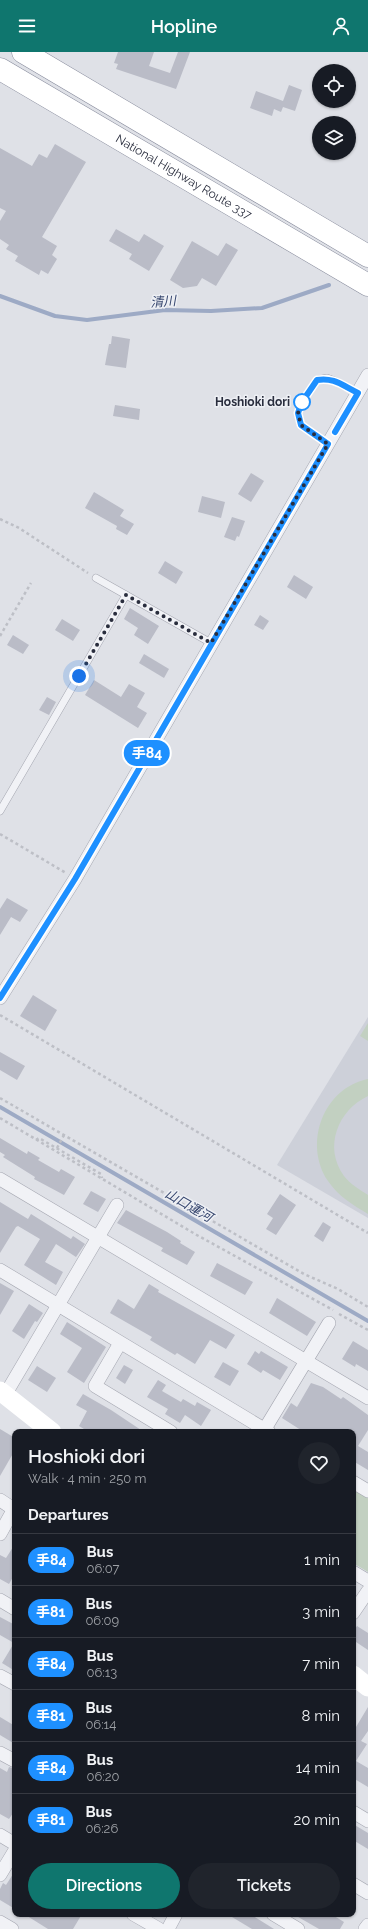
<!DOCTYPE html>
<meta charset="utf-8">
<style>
:root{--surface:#171b24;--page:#20242c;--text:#f1f3f6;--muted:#9ea1a6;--line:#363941;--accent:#0f766e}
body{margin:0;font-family:Raleway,"Noto Sans JP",sans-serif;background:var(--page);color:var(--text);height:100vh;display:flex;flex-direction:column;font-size:15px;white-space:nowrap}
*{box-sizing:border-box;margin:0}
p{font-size:13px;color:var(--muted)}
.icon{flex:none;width:22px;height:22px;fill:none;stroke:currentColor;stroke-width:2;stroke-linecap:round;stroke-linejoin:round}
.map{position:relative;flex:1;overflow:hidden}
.panel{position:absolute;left:12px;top:1377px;width:344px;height:488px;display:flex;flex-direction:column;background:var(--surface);border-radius:8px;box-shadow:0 1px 3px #0004}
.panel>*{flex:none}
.badge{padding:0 8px;border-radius:13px;font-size:14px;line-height:26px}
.controls{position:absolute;left:312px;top:12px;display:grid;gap:8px}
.controls a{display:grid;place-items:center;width:44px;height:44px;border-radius:50%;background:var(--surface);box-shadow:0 1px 3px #0004;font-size:20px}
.you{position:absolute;width:20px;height:20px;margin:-10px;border:3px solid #fff;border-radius:50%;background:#1a73e8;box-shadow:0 0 0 6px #1a73e833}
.map>.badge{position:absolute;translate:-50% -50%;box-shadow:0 0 0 2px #fff}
h2{padding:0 16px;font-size:15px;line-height:36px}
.round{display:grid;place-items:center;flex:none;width:42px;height:42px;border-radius:21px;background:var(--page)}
.headline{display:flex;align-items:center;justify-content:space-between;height:68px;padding:0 16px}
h1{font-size:19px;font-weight:600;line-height:30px}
.primary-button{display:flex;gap:8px;margin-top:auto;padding:8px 16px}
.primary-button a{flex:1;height:46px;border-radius:24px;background:var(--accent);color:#fff;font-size:16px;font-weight:600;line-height:46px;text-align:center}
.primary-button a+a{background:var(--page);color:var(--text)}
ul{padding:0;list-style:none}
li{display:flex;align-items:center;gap:12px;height:52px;padding:0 16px;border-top:1px solid var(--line)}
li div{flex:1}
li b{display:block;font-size:15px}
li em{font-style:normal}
li .badge{min-width:44px;font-weight:700;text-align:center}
header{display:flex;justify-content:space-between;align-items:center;height:52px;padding:0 16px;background:var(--accent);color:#fff;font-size:18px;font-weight:600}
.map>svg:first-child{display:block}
.built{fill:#cdd0d9}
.green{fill:#c2d0c1}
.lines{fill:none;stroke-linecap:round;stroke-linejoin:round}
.stream{stroke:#9daac5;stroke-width:4}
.building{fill:#babcc7}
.lane-casing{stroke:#a5a7b1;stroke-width:8}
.street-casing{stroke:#a5a7b1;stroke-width:14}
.highway-casing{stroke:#888c9d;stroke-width:23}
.path{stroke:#bdbfc6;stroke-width:2.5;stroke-dasharray:3 3;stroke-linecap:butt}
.lane{stroke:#f1f2f6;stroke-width:7}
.street{stroke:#f1f2f6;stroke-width:13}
.secondary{stroke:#fff;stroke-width:19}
.highway{stroke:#fff;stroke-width:22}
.line-casing{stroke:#fff;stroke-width:9}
.line{stroke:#1e90ff;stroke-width:6}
.walk{stroke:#292d3d;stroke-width:4;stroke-dasharray:0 7.2}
.stop-dot{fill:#fff;stroke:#1e90ff;stroke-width:2}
.labels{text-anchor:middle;stroke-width:3;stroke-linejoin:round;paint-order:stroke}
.street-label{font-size:12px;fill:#292d3d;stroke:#eef0f5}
.stop-label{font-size:12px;font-weight:bold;fill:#292d3d;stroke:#eef0f5;text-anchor:end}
.water-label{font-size:13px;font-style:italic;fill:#36466e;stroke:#eef0f5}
</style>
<header><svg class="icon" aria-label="menu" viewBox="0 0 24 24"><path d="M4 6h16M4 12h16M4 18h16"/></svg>Hopline<svg class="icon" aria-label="person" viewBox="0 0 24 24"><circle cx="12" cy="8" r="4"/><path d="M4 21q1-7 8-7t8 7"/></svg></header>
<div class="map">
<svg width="368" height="1877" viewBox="0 0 368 1877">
<rect width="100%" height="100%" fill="#dfe1e7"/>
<polygon class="built" points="368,965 368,1166 277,1113"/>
<g class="green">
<polygon points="368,971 368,989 360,984"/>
<path d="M 368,1027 L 368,1044 C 338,1058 323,1095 344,1124 C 350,1132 359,1137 368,1143 L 368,1162 C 353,1153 338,1144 328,1129 C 303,1092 323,1036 368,1027 Z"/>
<polygon points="353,1437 368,1446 368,1520 353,1511"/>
</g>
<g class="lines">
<g class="stream">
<polyline points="0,244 55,264 87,268 165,258 211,259 262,256 329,233"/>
<polyline points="0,1055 368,1269"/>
</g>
</g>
<g class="building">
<polygon points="118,0 154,0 149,14 170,21 178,0 190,0 176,37 116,17 118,12 114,11"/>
<polygon points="289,33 302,38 295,59 283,55 281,60 274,57 272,64 250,56 256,39 283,49"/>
<polygon points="55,92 86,110 42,185 57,194 52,203 57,207 48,222 41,218 39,223 15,209 18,204 6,197 9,193 0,187 0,169 6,159 0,156 0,96 32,114 39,102 47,106"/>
<polygon points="116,177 139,190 144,182 164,194 149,219 129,207 132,202 109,189"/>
<polygon points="192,189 218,204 226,191 238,198 216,234 202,226 197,234 183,236 170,228"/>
<polygon points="112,284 130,287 126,316 105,313 109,292 111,292"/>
<polygon points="115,353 140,357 139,368 113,364"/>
<polygon points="251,421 264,429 251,450 238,442"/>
<polygon points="94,440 124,458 120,464 134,472 127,483 116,477 117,474 85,456"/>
<polygon points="202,444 225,450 221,466 198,460"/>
<polygon points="232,465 245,469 239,485 237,484 235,489 224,485"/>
<polygon points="165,509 183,520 176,532 158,521"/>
<polygon points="294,523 313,535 306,547 287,535"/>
<polygon points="130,556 159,574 148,592 134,583 138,576 124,567"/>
<polygon points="260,563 269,569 263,578 254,573"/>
<polygon points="62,567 80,578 73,589 55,578"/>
<polygon points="13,583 29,593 23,602 7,593"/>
<polygon points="144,602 169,617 164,626 139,611"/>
<polygon points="94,628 121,645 129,632 145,641 137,655 147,661 138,676 85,643"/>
<polygon points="47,645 56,650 49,663 39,658"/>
<polygon points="7,846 28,858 20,870 11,865 0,883 0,857"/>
<polygon points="33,943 57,958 45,979 20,964"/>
<polygon points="0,1000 25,1014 17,1028 0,1018"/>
<polygon points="0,1086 27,1102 28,1099 40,1106 38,1108 59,1120 61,1117 75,1125 64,1143 34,1127 35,1125 3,1105 5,1103 0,1100"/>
<polygon points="91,1139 106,1147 98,1160 83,1152"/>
<polygon points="280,1142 296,1153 276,1183 266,1177 273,1166 267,1162"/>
<polygon points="0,1150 28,1167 31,1162 71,1187 73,1184 85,1192 76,1205 56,1192 45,1210 63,1220 56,1233 24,1213 40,1187 18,1174 16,1175 0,1201"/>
<polygon points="126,1158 167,1180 181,1189 180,1191 195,1200 187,1213 161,1199 163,1196 117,1171"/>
<polygon points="323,1170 331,1175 323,1190 314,1184"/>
<polygon points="217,1211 253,1230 245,1243 210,1224"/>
<polygon points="0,1231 14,1239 0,1263"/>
<polygon points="149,1232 159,1238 158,1240 235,1283 226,1297 210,1288 195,1312 177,1301 175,1303 150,1288 152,1285 110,1261 118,1247 134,1257"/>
<polygon points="277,1246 316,1270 307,1284 269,1261"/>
<polygon points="29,1252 43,1261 37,1270 35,1269 24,1287 12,1279"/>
<polygon points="67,1270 106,1295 84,1331 67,1320 82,1296 60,1282"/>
<polygon points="353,1289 368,1298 368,1319 356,1312 355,1315 342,1307"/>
<polygon points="255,1299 259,1302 261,1299 288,1315 280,1328 263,1318 261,1321 247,1312"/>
<polygon points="223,1310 239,1319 230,1334 214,1325"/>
<polygon points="124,1313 133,1318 125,1332 116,1326"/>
<polygon points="37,1314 56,1326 47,1340 28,1328"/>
<polygon points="158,1328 166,1333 162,1339 181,1350 183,1347 195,1354 197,1350 211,1358 201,1374 185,1363 180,1371 165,1362 168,1357 147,1345"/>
<polygon points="311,1331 323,1335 341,1347 343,1345 368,1363 368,1378 358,1394 368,1400 368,1418 353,1409 353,1380 304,1380 282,1366 291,1351 297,1355"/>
<polygon points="83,1342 111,1358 144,1380 89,1380 79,1374 87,1359 76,1353"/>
<polygon points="0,1377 15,1386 15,1398 0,1424"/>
<polygon points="15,1492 15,1525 13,1525 9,1532 0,1527 0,1503 6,1506"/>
<polygon points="0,1565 15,1573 15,1619 2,1611 14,1591 0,1583"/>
<polygon points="357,1574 368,1581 368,1598 353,1588 353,1580"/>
<polygon points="368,1655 368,1679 361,1689 367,1692 356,1709 368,1716 368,1735 353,1726 353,1680"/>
<polygon points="0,1665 15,1674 15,1692 0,1683"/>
<polygon points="9,1715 15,1717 15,1758 9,1767 0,1762 0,1716 7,1720"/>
<polygon points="353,1772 368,1781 368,1797 353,1788"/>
<polygon points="15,1819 15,1857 0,1848 0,1837 3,1831 6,1833"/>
<polygon points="24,1862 82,1862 73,1877 48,1877"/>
<polygon points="227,1862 250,1862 274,1877 252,1877"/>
<polygon points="293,1862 331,1862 344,1870 340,1877 319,1877"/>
</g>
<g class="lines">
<defs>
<g id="lane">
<polyline points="328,392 301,373 298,361 302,350 317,328 327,326 335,329 357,341"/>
<polyline points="96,526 211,591"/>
<polyline points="0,759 126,543"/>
</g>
<g id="street">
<polyline points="0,946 75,827 368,323"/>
<polyline points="0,1127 368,1346"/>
<polyline points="0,1218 269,1380"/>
<polyline points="120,1291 95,1334 171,1380"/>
<polyline points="5,1343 117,1153"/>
<polyline points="263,1380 329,1271"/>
<polyline points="353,1430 368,1439"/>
<polyline points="0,1448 15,1458"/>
<polyline points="0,1482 15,1455"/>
<polyline points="353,1520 368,1529"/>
<polyline points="0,1548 15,1557"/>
<polyline points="353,1561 368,1539"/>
<polyline points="0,1624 15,1632"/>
<polyline points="0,1701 15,1709"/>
<polyline points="353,1760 368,1769"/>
<polyline points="0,1783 15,1792"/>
<polyline points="0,1823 15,1798"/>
<polyline points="353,1832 368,1841"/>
<polyline points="133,1862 159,1877"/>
<polyline points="273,1862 298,1877"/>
<polyline points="0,1870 12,1877"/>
<polyline points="168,1877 176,1862"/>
<polyline points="365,1877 368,1873"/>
</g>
<g id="highway">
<polyline points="23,0 368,204"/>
<path id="s1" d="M 0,17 L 368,233"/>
</g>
</defs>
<use href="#lane" class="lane-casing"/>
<use href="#street" class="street-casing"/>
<use href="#highway" class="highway-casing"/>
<g class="path">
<polyline points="0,467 19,476 88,521"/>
<polyline points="0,584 31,531"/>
<polyline points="0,782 66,821"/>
<polyline points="0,963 368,1181"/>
<polyline points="0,1046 304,1222 338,1237 368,1255"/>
<polyline points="0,1066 195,1182 333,1258"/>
<polyline points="36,1088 39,1086 101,1122 102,1126"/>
<polyline points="57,1096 64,1083"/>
<polyline points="339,1262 368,1278"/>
</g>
<use href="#lane" class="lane"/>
<use href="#street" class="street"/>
<g class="secondary">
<polyline points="0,1339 52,1380"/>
<polyline points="353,1623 368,1635"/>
</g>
<use href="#highway" class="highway"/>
</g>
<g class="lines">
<defs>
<path id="line" d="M 0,946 L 75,827 L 328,392 L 301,373 L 298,361 L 302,350 L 317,328 C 334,325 343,334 358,341 L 335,380"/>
</defs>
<use href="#line" class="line-casing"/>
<use href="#line" class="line"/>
<polyline class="walk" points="79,624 126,543 211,591 328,392 301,373 298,361 302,350"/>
</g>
<circle class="stop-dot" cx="302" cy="350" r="8"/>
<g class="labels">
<g class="street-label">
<text dy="4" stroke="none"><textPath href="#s1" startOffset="213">National Highway Route 337</textPath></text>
</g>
<g class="stop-label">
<text x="290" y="354">Hoshioki dori</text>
</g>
<g class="water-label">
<text transform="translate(163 249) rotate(-4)" y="5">清川</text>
<text transform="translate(189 1153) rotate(30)" y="5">山口運河</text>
</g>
</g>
</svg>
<div class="controls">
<a><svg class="icon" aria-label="locate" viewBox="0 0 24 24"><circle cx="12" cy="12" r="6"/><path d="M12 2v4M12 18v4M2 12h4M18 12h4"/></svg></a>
<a><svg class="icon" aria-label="layers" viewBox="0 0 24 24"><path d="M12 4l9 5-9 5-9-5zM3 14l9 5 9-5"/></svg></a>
</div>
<div class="you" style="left:79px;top:624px"></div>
<b class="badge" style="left:147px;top:701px;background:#1e90ff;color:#fff">手84</b>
<section class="panel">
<div class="headline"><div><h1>Hoshioki dori</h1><p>Walk · 4 min · 250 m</p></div><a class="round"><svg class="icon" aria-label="heart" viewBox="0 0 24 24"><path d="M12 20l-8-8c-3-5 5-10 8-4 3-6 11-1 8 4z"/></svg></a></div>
<h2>Departures</h2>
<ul>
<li><span class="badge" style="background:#1e90ff;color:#fff">手84</span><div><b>Bus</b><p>06:07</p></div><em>1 min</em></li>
<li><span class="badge" style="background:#1e90ff;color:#fff">手81</span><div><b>Bus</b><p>06:09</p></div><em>3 min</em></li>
<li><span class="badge" style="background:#1e90ff;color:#fff">手84</span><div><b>Bus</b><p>06:13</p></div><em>7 min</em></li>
<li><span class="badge" style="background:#1e90ff;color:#fff">手81</span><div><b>Bus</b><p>06:14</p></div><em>8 min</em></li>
<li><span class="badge" style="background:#1e90ff;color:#fff">手84</span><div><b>Bus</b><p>06:20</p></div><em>14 min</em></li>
<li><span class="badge" style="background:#1e90ff;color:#fff">手81</span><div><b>Bus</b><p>06:26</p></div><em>20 min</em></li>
</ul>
<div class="primary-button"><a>Directions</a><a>Tickets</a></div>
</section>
</div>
